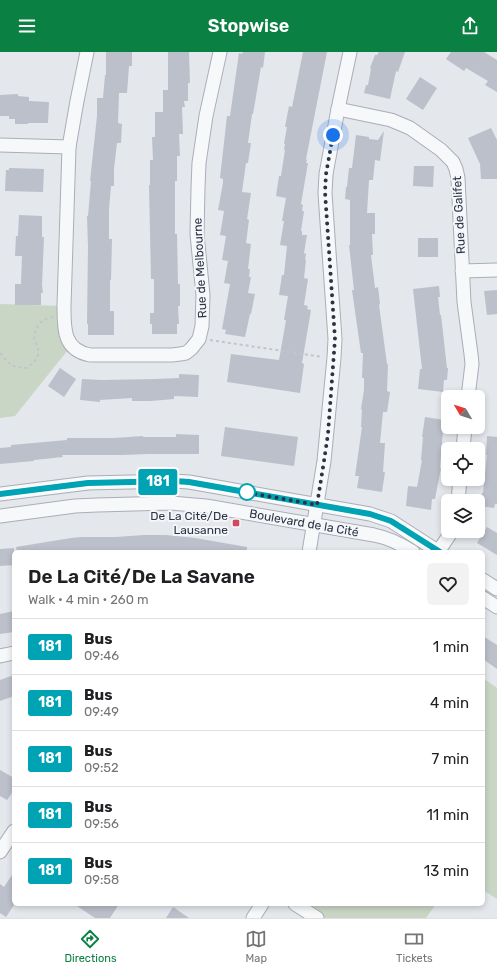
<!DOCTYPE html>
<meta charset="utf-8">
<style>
:root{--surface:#fff;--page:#f2f2f2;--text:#202124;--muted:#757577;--line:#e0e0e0;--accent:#0b8043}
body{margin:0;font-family:Rubik,sans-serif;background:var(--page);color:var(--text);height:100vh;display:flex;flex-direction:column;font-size:15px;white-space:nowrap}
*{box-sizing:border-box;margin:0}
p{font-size:13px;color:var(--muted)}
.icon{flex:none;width:22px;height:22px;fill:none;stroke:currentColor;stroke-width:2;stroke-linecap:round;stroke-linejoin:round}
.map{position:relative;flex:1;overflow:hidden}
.side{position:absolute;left:12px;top:498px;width:473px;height:356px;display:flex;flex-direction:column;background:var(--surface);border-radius:6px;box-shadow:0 2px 6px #0003}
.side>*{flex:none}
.badge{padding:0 8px;border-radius:3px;font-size:14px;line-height:26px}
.needle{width:26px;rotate:309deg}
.tools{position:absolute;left:441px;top:338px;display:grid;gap:8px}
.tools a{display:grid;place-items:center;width:44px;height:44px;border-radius:6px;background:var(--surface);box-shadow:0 2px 6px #0003;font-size:20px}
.you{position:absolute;width:20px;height:20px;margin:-10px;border:3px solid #fff;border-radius:50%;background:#1a73e8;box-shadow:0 0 0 6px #1a73e833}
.map>.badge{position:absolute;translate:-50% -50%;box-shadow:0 0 0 2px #fff}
.round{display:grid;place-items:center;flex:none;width:42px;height:42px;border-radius:6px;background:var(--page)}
.overview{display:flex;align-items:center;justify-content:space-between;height:68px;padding:0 16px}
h1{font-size:19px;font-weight:600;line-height:30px}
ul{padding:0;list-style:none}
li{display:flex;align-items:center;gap:12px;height:56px;padding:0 16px;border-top:1px solid var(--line)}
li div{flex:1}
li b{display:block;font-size:15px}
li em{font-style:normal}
li .badge{min-width:44px;font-weight:700;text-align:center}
header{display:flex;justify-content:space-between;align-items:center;height:52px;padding:0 16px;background:var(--accent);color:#fff;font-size:18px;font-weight:600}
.menu{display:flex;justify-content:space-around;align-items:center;height:56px;border-top:1px solid var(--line);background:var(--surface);font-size:11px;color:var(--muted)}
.menu a{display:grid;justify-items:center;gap:2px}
.menu .active{color:var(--accent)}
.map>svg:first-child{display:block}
.green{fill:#c9d6c5}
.building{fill:#bbc0ca}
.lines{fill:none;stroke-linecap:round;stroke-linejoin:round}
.minor-casing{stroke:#a9aeb7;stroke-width:15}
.path{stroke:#c2c5cb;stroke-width:2;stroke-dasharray:3 3;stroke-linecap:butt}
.minor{stroke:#f7f8fa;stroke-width:13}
.line-casing{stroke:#fff;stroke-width:9}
.line{stroke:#00a3b4;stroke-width:6}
.walk{stroke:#2b3445;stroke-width:4;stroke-dasharray:0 7.2}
.stop-dot{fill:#fff;stroke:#00a3b4;stroke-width:2}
.poi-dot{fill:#d1495b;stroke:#f4f6f9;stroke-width:1.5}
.labels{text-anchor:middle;stroke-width:4;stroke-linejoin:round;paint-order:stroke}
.street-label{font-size:12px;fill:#2b3445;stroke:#f4f6f9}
.poi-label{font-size:12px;fill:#2b3445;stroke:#f4f6f9;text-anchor:end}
</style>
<header><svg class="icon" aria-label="menu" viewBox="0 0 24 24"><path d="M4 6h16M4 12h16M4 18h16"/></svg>Stopwise<svg class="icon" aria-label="share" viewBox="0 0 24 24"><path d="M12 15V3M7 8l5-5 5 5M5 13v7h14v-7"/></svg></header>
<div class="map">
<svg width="497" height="866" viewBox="0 0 497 866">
<rect width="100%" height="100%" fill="#e4e7ec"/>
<g class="green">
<polygon points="0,252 64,254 71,294 15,364 0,366"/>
<polygon points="483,626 497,636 497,847 483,838"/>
<polygon points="295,852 436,852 426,866 317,866"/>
</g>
<g class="building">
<polygon points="106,0 132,0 132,14 129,14 127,41 119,41 118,71 122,72 121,91 117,91 114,117 114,134 111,134 109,158 109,187 112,187 111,228 110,228 110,259 114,259 114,283 88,283 88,272 87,272 88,195 87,164 88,164 91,129 90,129 97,64 97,46 103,46 105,23 106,23"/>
<polygon points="168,0 189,0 190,31 188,31 188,49 184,49 185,55 182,55 183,82 179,82 180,104 177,104 177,129 175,129 175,182 177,182 178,232 180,232 180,254 178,254 179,272 177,272 177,282 152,282 152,272 150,272 150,261 154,261 154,227 151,227 149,133 150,133 150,108 153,108 152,85 155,85 155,60 163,60 163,38 168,38"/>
<polygon points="243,0 265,0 263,16 261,15 253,62 252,62 248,91 251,91 248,111 246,111 242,140 251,141 247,167 249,168 246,191 251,192 248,217 250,217 249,225 251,225 248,241 255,242 251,262 250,262 245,285 225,282 226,278 222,277 230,232 224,231 228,209 222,208 226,184 220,183 224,159 218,158 223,131 223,127 220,126 227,64 230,64 239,1 242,2"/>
<polygon points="303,0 327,0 306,107 307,108 306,111 308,111 301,152 303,153 302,159 304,159 301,179 302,179 302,183 307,183 304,201 306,202 305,208 306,208 304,226 308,227 304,253 308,254 307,257 311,258 302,311 304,312 300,341 227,330 231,302 279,308 286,268 284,268 288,244 279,243 282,223 284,223 287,194 280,193 284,169 282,169 286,146 276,144 279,124 281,124 285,98 284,98 285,92 284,92 287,75 285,75 289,54 292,55"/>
<polygon points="379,0 405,0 398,20 396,19 390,47 364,41 366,33 368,33 371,17 370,16 375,3 377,3"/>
<polygon points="451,0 484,0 497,8 497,40 485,33 488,29 466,16 464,19 446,7"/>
<polygon points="420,25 437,36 423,58 406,47"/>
<polygon points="18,42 18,44 29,45 29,49 49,50 48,71 28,71 28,72 15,72 15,67 9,67 9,64 0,64 0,43"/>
<polygon points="491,76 497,88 497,127 481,127 480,112 468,86"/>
<polygon points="384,79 380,109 375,108 373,128 369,128 367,161 375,161 375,182 372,182 373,203 371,203 375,236 378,235 380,252 379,253 387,312 388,312 387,339 390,340 387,360 383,360 380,391 385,391 383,420 385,420 382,440 357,436 359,424 355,424 362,375 361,375 362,358 361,357 364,338 364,326 362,326 363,301 361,301 352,238 354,238 349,193 350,193 350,148 345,147 346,135 347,135 349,116 352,116 356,83 369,85 369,87 378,88"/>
<polygon points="414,114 434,114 433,135 413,134"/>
<polygon points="9,116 44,117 43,140 5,139 6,118 9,118"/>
<polygon points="19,163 42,164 42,185 44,185 42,233 43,241 41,241 41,253 15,253 15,232 21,232 22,204 15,204 16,184 18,184"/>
<rect x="418" y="186" width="20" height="19"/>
<polygon points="439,234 440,245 438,245 440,263 441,263 447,316 448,316 447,328 444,328 443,340 418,337 420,317 422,317 413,237"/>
<polygon points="497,238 497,262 487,263 484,239"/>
<polygon points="60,316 76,327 64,345 48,334"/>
<polygon points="179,322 199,323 198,345 174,344 174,347 151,349 132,349 132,346 100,348 100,350 80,348 82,327 102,328 155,327 179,326"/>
<polygon points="425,365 444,368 442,390 442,391 440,416 441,416 435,447 432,447 431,458 406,454 408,434 417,435 422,408 421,408 423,385 422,385"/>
<polygon points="225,375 298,385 294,414 221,404"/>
<polygon points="176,382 199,383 199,402 148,402 122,403 62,403 63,405 34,408 34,409 0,412 0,396 11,395 11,393 67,388 67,386 114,386 143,384 143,385 176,385"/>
<polygon points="487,384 497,385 497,452 495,452 494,456 480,454 482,441 483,441 487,403 486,403"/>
<polygon points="487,475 497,481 497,503 477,491"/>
<polygon points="144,483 166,483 195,486 247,495 247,500 17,500 16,495 71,486 82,485 116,485"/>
<polygon points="14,496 14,513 0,514 0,497"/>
<polygon points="14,559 14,580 0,582 0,562"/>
<polygon points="483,584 497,593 497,617 483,607"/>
<polygon points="14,623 14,644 0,649 0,628"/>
<polygon points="0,718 14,726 14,738 7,748 0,744"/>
<polygon points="14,820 14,853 6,865 0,861 0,832 4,835"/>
<polygon points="74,852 119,852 110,866 95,866"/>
<polygon points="173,855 189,866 166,866"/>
</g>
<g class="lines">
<defs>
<g id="minor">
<path d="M 87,0 L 77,49 L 69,95 L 64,254 C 64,276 63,298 90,303 L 172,303 L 180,302 L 186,301 L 191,297 L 199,287 L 202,274 L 203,243 L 197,182 L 198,136 L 199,111 L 206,64 L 220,0"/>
<polyline points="338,57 391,68 410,76 441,98 453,110 456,117 458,126 464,250 471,302 472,312 468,345"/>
<polyline points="0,93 69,95"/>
<polyline points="462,219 497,218"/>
<polyline points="463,397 465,375"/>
<polyline points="0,442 88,431 174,429 189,430 370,462 391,469 439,500"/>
<polyline points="458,449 460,427"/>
<path d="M 0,464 L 75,454 L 97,453 L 171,451 L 206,454 L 374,483 C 389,486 401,492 413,500"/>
<polyline points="309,500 324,409 334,306 335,287 326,156 325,141 326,122 338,57 350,0"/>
<polyline points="438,500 452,479"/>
<polyline points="483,528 497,537"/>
<polyline points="483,546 497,555"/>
<polyline points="0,604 14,601"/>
<polyline points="0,800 14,779"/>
<polyline points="295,852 317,866"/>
<polyline points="253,866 262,852"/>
</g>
</defs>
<use href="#minor" class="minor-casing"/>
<g class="path">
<polyline points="210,288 323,305"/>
<path d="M 0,301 C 10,313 11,315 27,316 L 35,309 L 38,303 L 38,296 L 34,287 L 36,277 L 43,268 L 53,265"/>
<polyline points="153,465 194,466"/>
</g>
<use href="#minor" class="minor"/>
</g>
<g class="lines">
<defs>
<polyline id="line" points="0,442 88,431 174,429 189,430 370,462 391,469 440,500"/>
</defs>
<use href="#line" class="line-casing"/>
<use href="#line" class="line"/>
<polyline class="walk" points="247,440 244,440 317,453 324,409 328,382 335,287 325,140 326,122 333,83"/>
</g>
<circle class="stop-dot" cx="247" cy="440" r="8"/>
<rect class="poi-dot" x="232" y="467" width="8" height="8" rx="2"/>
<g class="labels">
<g class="street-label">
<text transform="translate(459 163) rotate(-93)" y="4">Rue de Galifet</text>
<text transform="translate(200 216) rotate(-93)" y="4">Rue de Melbourne</text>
<text transform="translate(304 471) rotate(10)" y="4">Boulevard de la Cité</text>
</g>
<g class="poi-label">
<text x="228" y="468">De La Cité/De<tspan x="228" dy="14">Lausanne</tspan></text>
</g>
</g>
</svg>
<div class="tools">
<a><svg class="needle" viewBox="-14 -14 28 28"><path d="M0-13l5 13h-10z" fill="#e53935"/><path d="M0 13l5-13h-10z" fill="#757577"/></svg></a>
<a><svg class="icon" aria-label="locate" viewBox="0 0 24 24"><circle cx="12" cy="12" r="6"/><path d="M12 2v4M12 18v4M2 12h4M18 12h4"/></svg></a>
<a><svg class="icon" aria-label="layers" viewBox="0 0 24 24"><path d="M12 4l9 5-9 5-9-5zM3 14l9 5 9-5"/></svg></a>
</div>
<div class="you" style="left:333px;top:83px"></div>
<b class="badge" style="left:158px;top:430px;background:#00a3b4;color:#fff">181</b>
<section class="side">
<div class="overview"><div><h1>De La Cité/De La Savane</h1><p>Walk · 4 min · 260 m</p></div><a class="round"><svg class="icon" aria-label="heart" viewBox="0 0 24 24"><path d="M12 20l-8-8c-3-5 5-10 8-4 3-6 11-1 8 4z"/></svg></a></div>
<ul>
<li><span class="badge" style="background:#00a3b4;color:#fff">181</span><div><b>Bus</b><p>09:46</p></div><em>1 min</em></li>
<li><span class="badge" style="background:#00a3b4;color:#fff">181</span><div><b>Bus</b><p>09:49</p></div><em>4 min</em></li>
<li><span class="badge" style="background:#00a3b4;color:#fff">181</span><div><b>Bus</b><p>09:52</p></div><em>7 min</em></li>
<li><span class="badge" style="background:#00a3b4;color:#fff">181</span><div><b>Bus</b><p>09:56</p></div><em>11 min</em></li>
<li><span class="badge" style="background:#00a3b4;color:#fff">181</span><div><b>Bus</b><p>09:58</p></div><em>13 min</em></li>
</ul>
</section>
</div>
<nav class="menu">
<a class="active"><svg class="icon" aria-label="directions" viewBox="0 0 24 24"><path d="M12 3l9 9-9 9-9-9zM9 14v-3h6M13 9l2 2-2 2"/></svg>Directions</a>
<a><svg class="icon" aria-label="map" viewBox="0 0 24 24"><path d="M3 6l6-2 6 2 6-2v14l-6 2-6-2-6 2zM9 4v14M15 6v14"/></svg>Map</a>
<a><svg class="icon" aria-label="tickets" viewBox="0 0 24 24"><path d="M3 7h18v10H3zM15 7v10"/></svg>Tickets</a>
</nav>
